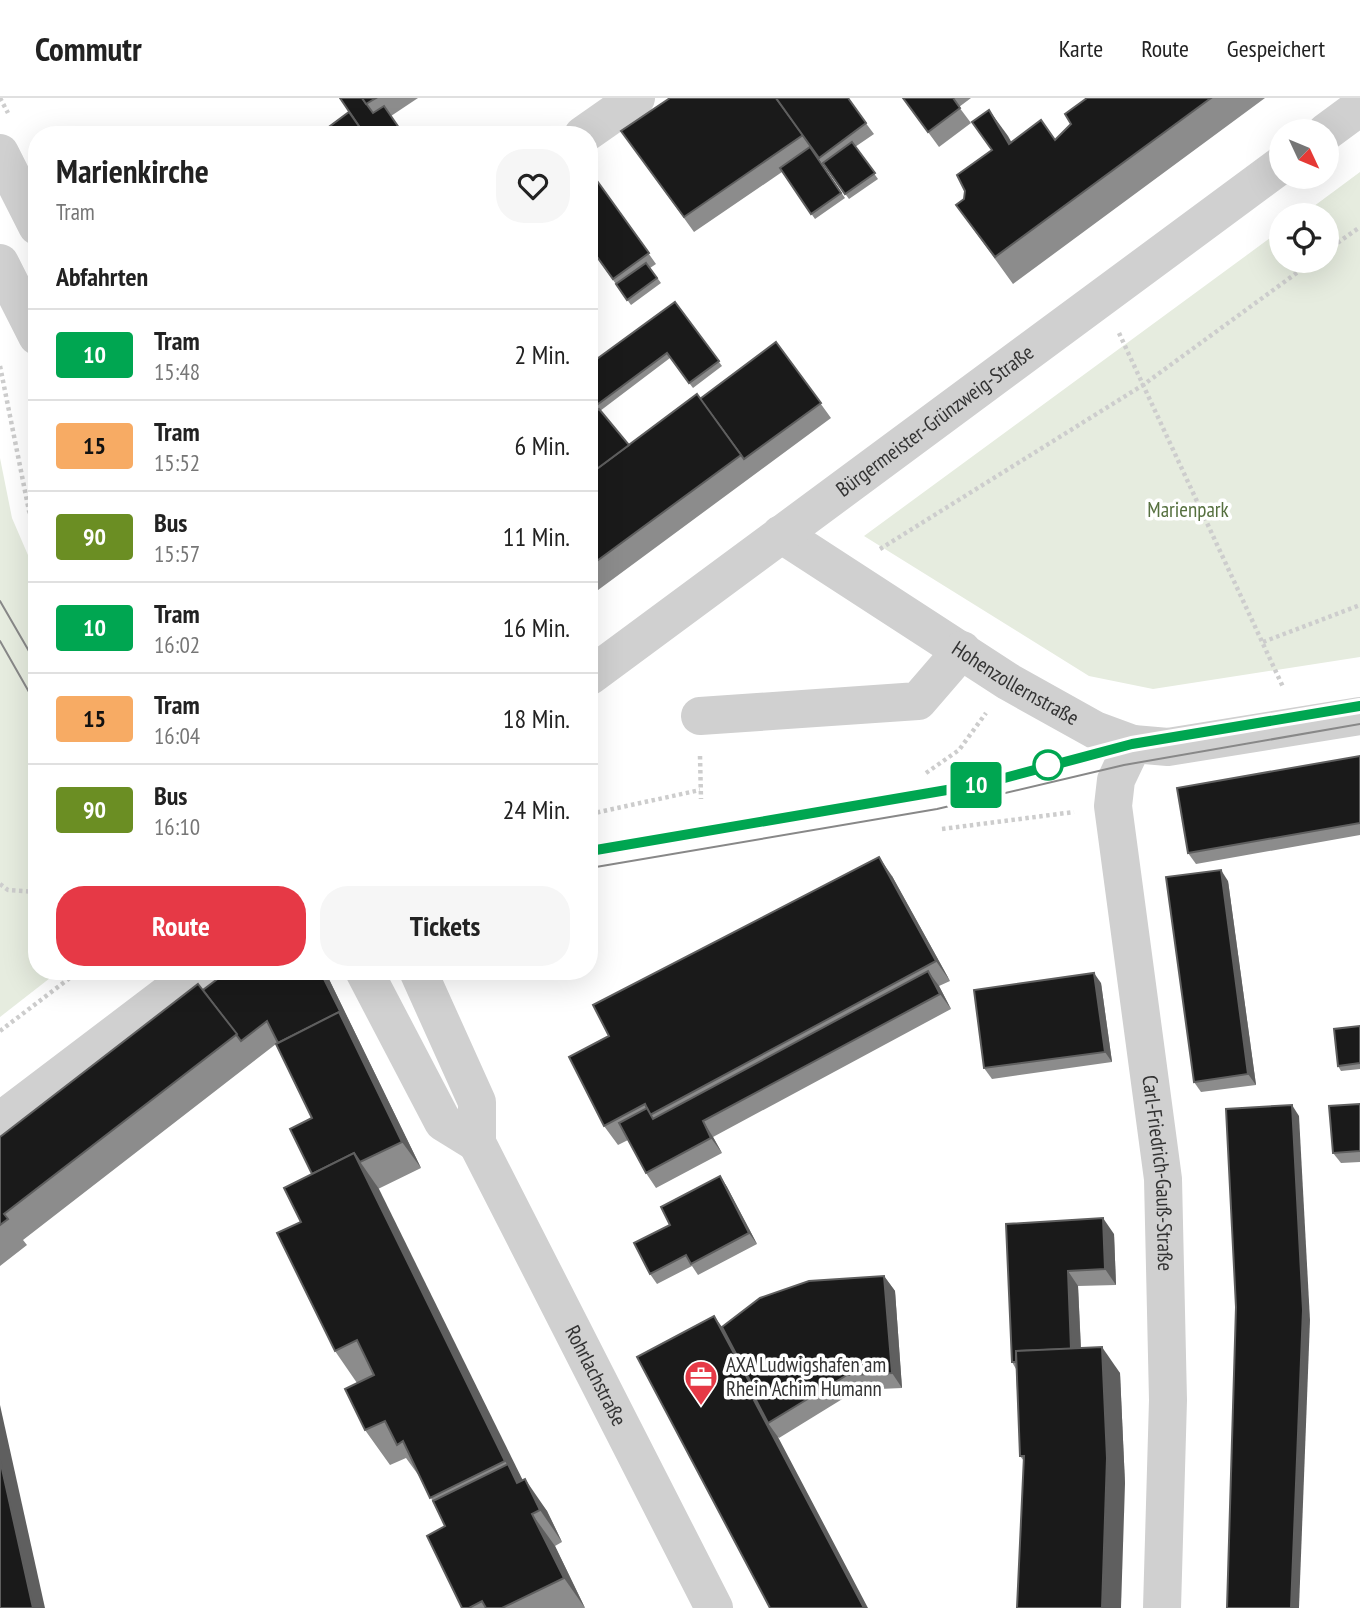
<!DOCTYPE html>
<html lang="de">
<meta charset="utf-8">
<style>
:root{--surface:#fff;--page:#f6f6f6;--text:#222;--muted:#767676;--line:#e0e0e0;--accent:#e63946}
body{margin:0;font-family:"PT Sans Narrow",sans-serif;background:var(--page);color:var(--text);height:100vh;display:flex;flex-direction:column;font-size:26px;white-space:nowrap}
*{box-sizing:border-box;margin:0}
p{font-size:23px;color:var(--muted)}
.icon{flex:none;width:38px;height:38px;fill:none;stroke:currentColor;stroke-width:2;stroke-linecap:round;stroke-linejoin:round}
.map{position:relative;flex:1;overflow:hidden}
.details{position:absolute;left:28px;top:28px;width:570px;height:854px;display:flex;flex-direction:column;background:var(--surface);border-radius:28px;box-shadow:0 7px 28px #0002}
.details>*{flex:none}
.badge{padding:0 14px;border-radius:5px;font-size:24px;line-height:46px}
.needle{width:46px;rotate:134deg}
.fabs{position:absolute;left:1269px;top:21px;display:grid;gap:14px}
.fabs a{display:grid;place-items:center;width:70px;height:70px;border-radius:50%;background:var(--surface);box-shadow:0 7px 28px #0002;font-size:35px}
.map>.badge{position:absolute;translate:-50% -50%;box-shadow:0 0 0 4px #fff}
h2{padding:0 28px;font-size:26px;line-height:63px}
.round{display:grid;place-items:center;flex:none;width:74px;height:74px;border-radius:28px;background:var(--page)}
.headline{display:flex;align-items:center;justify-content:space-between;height:119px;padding:0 28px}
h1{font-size:33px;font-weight:600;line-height:52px}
.button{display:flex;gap:14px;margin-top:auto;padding:14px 28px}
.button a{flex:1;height:80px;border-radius:28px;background:var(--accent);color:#fff;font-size:28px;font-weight:600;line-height:80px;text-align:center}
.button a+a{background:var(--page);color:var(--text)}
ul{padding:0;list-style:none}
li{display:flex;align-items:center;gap:21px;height:91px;padding:0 28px;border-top:2px solid var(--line)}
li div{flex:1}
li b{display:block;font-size:26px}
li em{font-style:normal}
li .badge{min-width:77px;font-weight:700;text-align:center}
header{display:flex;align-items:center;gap:42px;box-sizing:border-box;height:98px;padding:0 35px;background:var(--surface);border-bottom:2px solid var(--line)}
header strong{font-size:33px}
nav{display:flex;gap:38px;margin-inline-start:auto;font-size:24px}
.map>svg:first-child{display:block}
.green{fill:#e6ecdf}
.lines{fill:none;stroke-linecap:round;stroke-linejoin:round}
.path{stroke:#cdcdcd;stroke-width:4.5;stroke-dasharray:3.5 3.5;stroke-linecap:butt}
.minor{stroke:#d0d0d0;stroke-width:38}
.tram{stroke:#888;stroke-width:2}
.wall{fill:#8c8c8c}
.shaded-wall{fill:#5f5f5f}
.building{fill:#1a1a1a;stroke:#5f5f5f;stroke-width:2}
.line-casing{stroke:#fff;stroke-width:16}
.line{stroke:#00a651;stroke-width:10}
.stop-dot{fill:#fff;stroke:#00a651;stroke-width:3.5}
.labels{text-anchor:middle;stroke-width:7;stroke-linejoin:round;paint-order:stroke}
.street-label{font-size:21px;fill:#333;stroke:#fff}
.park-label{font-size:21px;fill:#56703f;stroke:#fff}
.poi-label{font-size:21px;fill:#333;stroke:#fff;text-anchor:start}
</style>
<header>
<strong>Commutr</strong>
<nav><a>Karte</a><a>Route</a><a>Gespeichert</a></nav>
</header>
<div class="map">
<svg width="1360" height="1510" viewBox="0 0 1360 1510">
<rect width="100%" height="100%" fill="#fff"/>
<g class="green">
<polygon points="1360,74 1360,559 1153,591 1089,578 864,438 1281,132 1281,163 1326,163 1326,117 1302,117"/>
<polygon points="0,360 12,420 37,478 37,873 59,873 0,919"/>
</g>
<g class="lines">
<g class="path">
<polyline points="0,0 8,15"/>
<polyline points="1326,153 1360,129"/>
<polyline points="1119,235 1283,589"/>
<polyline points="0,268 29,413 37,432"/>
<polyline points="880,451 1143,287 1313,163"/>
<polyline points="1263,544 1360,507"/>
<polyline points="700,658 701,701"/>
<polyline points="926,675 959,652 986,615"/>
<polyline points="590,716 700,692"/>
<polyline points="942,731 1074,714"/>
<polyline points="0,786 8,792 37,794"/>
<polyline points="0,933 79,873"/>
</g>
<g class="minor">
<polyline points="1326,34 1360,9"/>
<polyline points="583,37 636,0"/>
<polyline points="0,55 37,128"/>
<polyline points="0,165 37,238"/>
<path id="s1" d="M 781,436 L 1009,584 L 1095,632 L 1133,646 L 1168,649 L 1360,618"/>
<path id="s2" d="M 590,578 L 1281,67"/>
<polyline points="700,618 918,603 962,552"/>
<path id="s3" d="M 1133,646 L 1116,682 L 1113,708 L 1163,1081 L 1168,1302 L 1162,1510"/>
<polyline points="364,873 443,1024 477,1045"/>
<path id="s4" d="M 418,873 L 477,1004 L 477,1045 L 714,1510"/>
<polyline points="0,1023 198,873"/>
</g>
<g class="tram">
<polyline points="0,503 37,567"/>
<polyline points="0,543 37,608"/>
<polyline points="590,753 982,686 1133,646 1360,608"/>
<polyline points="590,770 937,711 1124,667 1360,626"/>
</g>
</g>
<g class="wall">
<polygon points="340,0 418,0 391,18 404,37"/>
<polygon points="847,0 874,36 855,49 878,81 849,101 813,53 845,100 815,121 782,74 694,134 621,33"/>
<polygon points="903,0 971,0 959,9 971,25 939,49"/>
<polygon points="1087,0 1265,0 1013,186 956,107 964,101 992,52 972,24 989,12 1011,44 1055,42 1071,26"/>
<polygon points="590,73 656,166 650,170 661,185 631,207 590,150"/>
<polygon points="590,151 596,160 590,165"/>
<polygon points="675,204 722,268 693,290 670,260 600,313 629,347 700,301 776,244 831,320 590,498 590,266"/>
<polygon points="1360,658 1360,737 1196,766 1188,755"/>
<polygon points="892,778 950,883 939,888 951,911 713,1039 722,1055 656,1090 646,1075 628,1042 618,1047 604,1028 609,938"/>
<polygon points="1228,783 1256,987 1201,994 1194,984"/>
<polygon points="325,873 421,1070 378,1091 522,1382 547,1413 562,1444 555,1448 585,1510 462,1510 445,1428 422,1382 406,1360 390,1367 365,1332 357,1285 335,1253 301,1124 312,1076 312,1020 276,946 23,1142 27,1147 0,1168 0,1039 203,892"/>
<polygon points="1101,885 1112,964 992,981 984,970"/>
<polygon points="1360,928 1360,971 1341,973 1338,968"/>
<polygon points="1360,1006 1360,1064 1341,1065 1333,1055"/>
<polygon points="720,1078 727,1089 757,1146 698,1177 692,1168 657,1186 650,1176 670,1127"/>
<polygon points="1006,1126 1114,1136 1116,1187 1078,1188 1081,1250 1120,1275 1125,1386 1024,1363 1020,1358 1016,1271 1012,1264"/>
<polygon points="884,1178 895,1193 902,1290 857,1292 779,1340 778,1339 770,1510 722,1229"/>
</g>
<g class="shaded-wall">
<polygon points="989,12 1008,38 1027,72 1009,46"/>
<polygon points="879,759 892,778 950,883 936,863"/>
<polygon points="1221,772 1228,783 1256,987 1248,976"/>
<polygon points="320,873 325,873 421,1070 402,1044 339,914"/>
<polygon points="928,873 939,888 951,911 940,896"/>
<polygon points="1094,875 1101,885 1112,964 1105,954"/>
<polygon points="1292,1007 1299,1018 1310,1222 1299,1510 1291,1510"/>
<polygon points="703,1023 713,1039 722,1055 711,1040"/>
<polygon points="354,1055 379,1091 538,1413 517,1385 505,1363"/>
<polygon points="720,1078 727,1089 757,1146 749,1135"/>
<polygon points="1103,1120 1114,1136 1116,1187 1105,1171"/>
<polygon points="1068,1173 1078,1188 1082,1277 1071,1262"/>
<polygon points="884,1178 895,1193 902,1290 892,1275"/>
<polygon points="714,1218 733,1244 769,1314 751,1287"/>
<polygon points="1102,1249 1120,1275 1125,1386 1121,1510 1102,1510"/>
<polygon points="747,1289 765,1316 768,1325 778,1339 868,1510 864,1510"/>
<polygon points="0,1307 45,1510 33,1510 0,1362"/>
<polygon points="525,1381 547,1413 562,1444 540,1412"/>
<polygon points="532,1416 555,1448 585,1510 564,1480"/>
</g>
<g class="building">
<polygon points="340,0 362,0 373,15 384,8 404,37 365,37"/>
<polygon points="362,0 376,0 366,6"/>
<polygon points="670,0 776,0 803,37 684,119 621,33"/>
<polygon points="776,0 848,0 866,25 819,60"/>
<polygon points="903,0 953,0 960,10 928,34"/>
<polygon points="1087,0 1211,0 995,159 956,107 964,101 965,93 957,77 992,52 972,24 989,12 1009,46 1041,22 1055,42 1071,26 1065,16"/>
<polygon points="349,14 365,37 318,37"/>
<polygon points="852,44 875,75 845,96 823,65"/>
<polygon points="810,49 841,95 811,116 780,70"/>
<polygon points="590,73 649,155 613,181 590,149"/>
<polygon points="646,165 657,180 627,202 616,186"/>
<polygon points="675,204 719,263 689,285 667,255 590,312 590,266"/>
<polygon points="776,244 821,305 744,361 700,301"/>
<polygon points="697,296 741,357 590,468 590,376"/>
<polygon points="599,311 629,347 590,376 590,318"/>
<polygon points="1360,658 1360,725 1188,755 1177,690"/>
<polygon points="879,759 936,863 650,1017 645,1006 604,1028 569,959 609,938 593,907"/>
<polygon points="1221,772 1248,976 1194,984 1166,779"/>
<polygon points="228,873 320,873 344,921 339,914 278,945 267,923 241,943 203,892"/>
<polygon points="928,873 940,896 703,1023 711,1040 646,1075 619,1025 647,1010 653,1021"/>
<polygon points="1094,875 1105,954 984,970 974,892"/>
<polygon points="198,886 237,936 4,1116 8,1121 0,1127 0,1039"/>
<polygon points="339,914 402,1044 360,1064 354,1055 312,1076 290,1031 312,1020 276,946"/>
<polygon points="1360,928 1360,965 1338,968 1334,931"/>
<polygon points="1360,1006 1360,1053 1333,1055 1329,1008"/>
<polygon points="1292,1007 1303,1212 1291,1510 1227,1510 1236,1209 1226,1011"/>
<polygon points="354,1055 505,1363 430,1400 403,1343 397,1347 385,1323 365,1332 345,1291 374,1277 357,1242 335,1253 277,1135 301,1124 284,1090"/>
<polygon points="720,1078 749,1135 691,1166 686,1157 650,1176 634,1145 670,1127 661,1109"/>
<polygon points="1103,1120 1105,1171 1068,1173 1071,1251 1016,1253 1016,1264 1012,1264 1006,1126"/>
<polygon points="884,1178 892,1275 847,1277 768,1325 755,1300 758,1298 722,1229 760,1200 809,1183"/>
<polygon points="714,1218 751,1287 747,1289 864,1510 770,1510 637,1259"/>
<polygon points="1102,1249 1107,1360 1102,1510 1017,1510 1024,1358 1020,1358 1016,1253"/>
<polygon points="0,1362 33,1510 0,1510"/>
<polygon points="508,1366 517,1385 525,1381 540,1412 532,1416 564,1480 502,1510 486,1510 482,1503 469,1510 462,1510 427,1438 445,1428 433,1403"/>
</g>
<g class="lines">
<defs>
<polyline id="line" points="590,753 982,686 1132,646 1360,608"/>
</defs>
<use href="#line" class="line-casing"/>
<use href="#line" class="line"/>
</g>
<defs>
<symbol id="office-pin" viewBox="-11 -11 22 30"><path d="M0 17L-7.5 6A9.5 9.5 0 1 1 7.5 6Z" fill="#e63946" stroke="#fff"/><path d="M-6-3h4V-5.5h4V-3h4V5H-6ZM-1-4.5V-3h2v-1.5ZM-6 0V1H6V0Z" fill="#fff"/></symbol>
</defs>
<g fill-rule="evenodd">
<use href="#office-pin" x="682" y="1260" width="38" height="52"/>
</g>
<circle class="stop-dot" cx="1048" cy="667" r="14"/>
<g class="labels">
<g class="street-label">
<text dy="7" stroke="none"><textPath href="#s2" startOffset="429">Bürgermeister-Grünzweig-Straße</textPath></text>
<text dy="7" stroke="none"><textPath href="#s1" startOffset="278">Hohenzollernstraße</textPath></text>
<text dy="7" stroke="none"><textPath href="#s3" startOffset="436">Carl-Friedrich-Gauß-Straße</textPath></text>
<text dy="7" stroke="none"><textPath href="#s4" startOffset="446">Rohrlachstraße</textPath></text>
</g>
<g class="park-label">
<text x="1188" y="419">Marienpark</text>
</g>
<g class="poi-label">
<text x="726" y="1274">AXA Ludwigshafen am<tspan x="726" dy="24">Rhein Achim Humann</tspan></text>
</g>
</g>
</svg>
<div class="fabs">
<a><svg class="needle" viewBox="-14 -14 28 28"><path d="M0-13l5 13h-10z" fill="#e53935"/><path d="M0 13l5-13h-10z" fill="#767676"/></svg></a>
<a><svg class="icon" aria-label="locate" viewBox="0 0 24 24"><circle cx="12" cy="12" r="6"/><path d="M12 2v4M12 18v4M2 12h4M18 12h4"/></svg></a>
</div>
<b class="badge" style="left:976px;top:687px;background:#00a651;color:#fff">10</b>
<section class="details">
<div class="headline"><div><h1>Marienkirche</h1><p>Tram</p></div><a class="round"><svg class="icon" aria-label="heart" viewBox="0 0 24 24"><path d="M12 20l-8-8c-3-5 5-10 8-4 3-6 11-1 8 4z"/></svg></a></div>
<h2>Abfahrten</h2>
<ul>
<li><span class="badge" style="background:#00a651;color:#fff">10</span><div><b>Tram</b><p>15:48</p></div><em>2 Min.</em></li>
<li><span class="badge" style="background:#f7ab64;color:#111">15</span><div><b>Tram</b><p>15:52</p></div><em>6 Min.</em></li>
<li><span class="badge" style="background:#6b8e23;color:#fff">90</span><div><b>Bus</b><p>15:57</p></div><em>11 Min.</em></li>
<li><span class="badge" style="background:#00a651;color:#fff">10</span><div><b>Tram</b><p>16:02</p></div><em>16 Min.</em></li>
<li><span class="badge" style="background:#f7ab64;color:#111">15</span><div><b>Tram</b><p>16:04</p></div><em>18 Min.</em></li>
<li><span class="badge" style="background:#6b8e23;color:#fff">90</span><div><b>Bus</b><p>16:10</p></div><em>24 Min.</em></li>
</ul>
<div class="button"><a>Route</a><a>Tickets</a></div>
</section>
</div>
